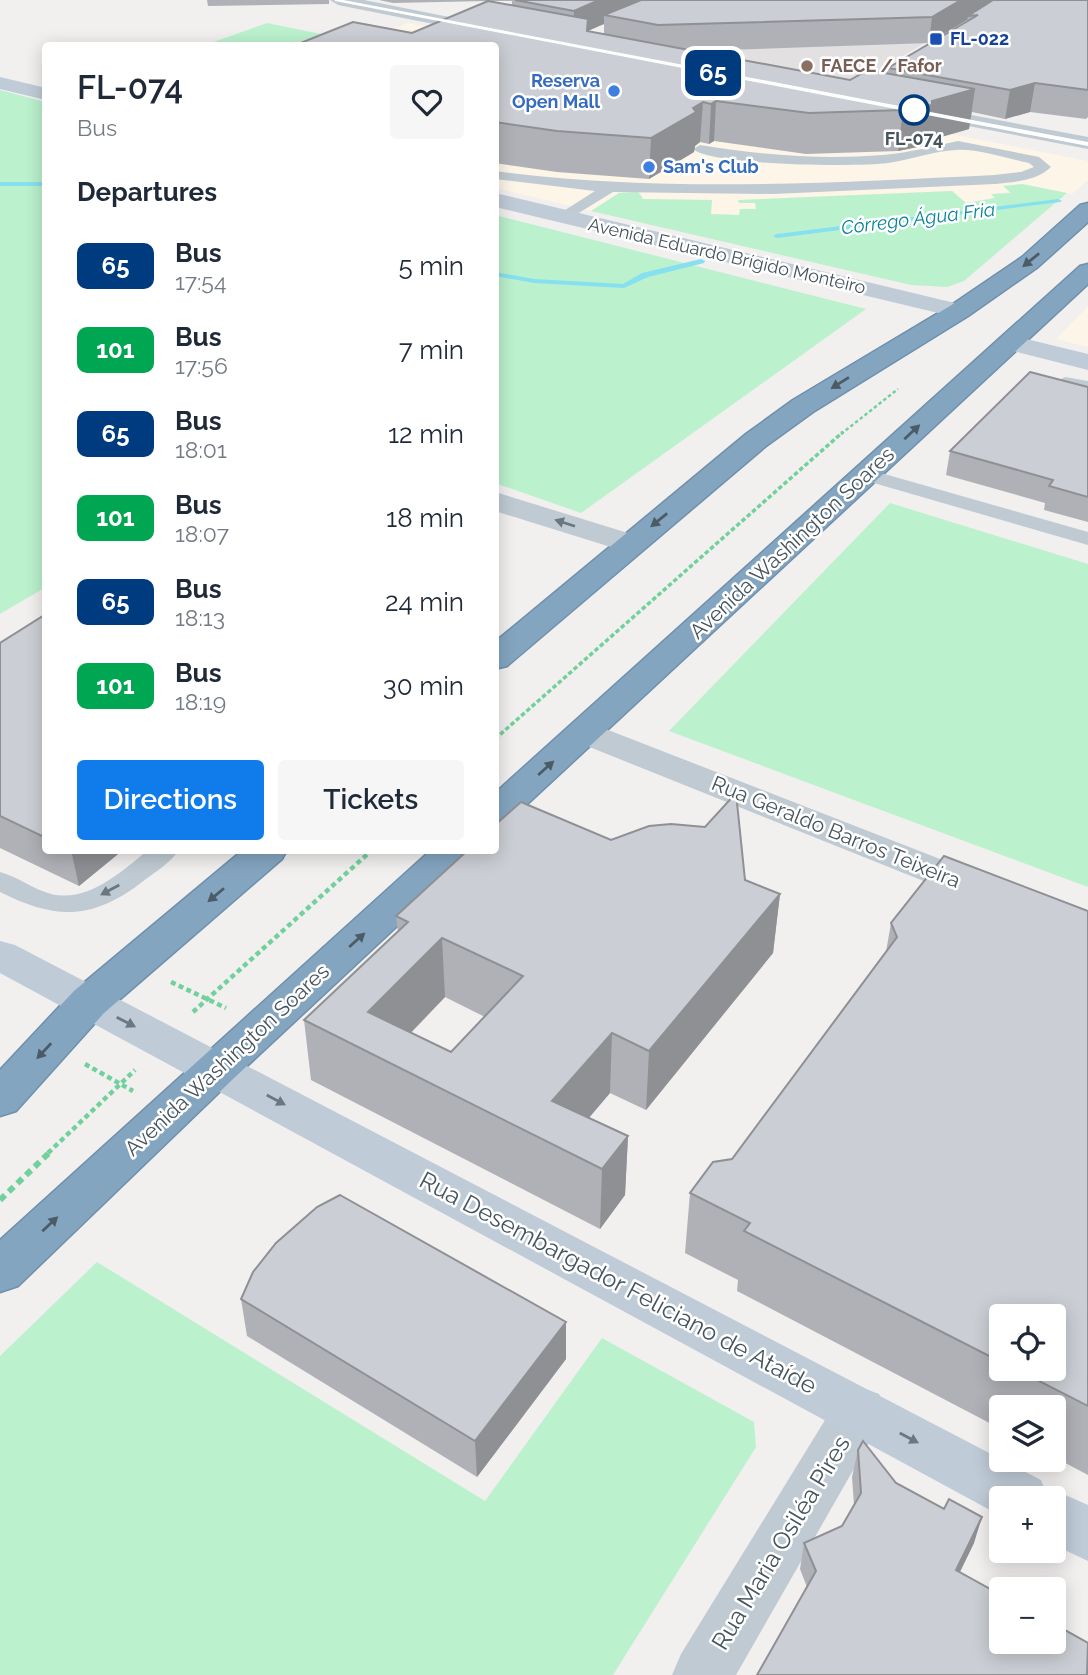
<!DOCTYPE html>
<meta charset="utf-8">
<style>
:root{--surface:#fff;--page:#f6f6f7;--text:#1f2937;--muted:#747a83;--accent:#107bea}
body{margin:0;font-family:Raleway,sans-serif;background:var(--page);color:var(--text);height:100vh;display:flex;flex-direction:column;font-size:26px;white-space:nowrap}
*{box-sizing:border-box;margin:0}
p{font-size:23px;color:var(--muted)}
.icon{flex:none;width:38px;height:38px;fill:none;stroke:currentColor;stroke-width:2;stroke-linecap:round;stroke-linejoin:round}
.map{position:relative;flex:1;overflow:hidden}
.panel{position:absolute;left:42px;top:42px;width:457px;height:812px;display:flex;flex-direction:column;background:var(--surface);border-radius:7px;box-shadow:0 4px 18px #0003}
.panel>*{flex:none}
.badge{padding:0 14px;border-radius:10px;font-size:24px;line-height:46px}
.tools{position:absolute;left:989px;top:1304px;display:grid;gap:14px}
.tools a{display:grid;place-items:center;width:77px;height:77px;border-radius:7px;background:var(--surface);box-shadow:0 4px 18px #0003;font-size:35px}
.map>.badge{position:absolute;translate:-50% -50%;box-shadow:0 0 0 4px #fff}
h2{padding:0 35px;font-size:26px;line-height:63px}
.round{display:grid;place-items:center;flex:none;width:74px;height:74px;border-radius:7px;background:var(--page)}
.headline{display:flex;align-items:center;justify-content:space-between;height:119px;padding:0 35px}
h1{font-size:33px;font-weight:600;line-height:52px}
.primary-button{display:flex;gap:14px;margin-top:auto;padding:14px 35px}
.primary-button a{flex:1;height:80px;border-radius:7px;background:var(--accent);color:#fff;font-size:28px;font-weight:600;line-height:80px;text-align:center}
.primary-button a+a{background:var(--page);color:var(--text)}
ul{padding:0;list-style:none}
li{display:flex;align-items:center;gap:21px;height:84px;padding:0 35px}
li div{flex:1}
li b{display:block;font-size:26px}
li em{font-style:normal}
li .badge{min-width:77px;font-weight:700;text-align:center}
.map>svg:first-child{display:block}
.commercial{fill:#fdf5e7}
.education{fill:#e3e0e1}
.green{fill:#bbf1cd}
.lines{fill:none;stroke-linecap:round;stroke-linejoin:round}
.stream{fill:#86e0f0;fill-rule:evenodd}
.highway-casing{stroke:#6f90ac;stroke-width:3}
.path-far3{stroke:#71d19d;stroke-width:2.5;stroke-dasharray:3.5 2.5;stroke-linecap:butt}
.path-far2{stroke:#71d19d;stroke-width:3.5;stroke-dasharray:4.5 2.5;stroke-linecap:butt}
.path-far1{stroke:#71d19d;stroke-width:4.5;stroke-dasharray:5 3.5;stroke-linecap:butt}
.path{stroke:#71d19d;stroke-width:6;stroke-dasharray:7 5;stroke-linecap:butt}
.lane{fill:#bfcad2;fill-rule:evenodd}
.street{fill:#bfcad2;fill-rule:evenodd}
.secondary{fill:#bfcbd7;fill-rule:evenodd}
.highway{fill:#84a5c0;fill-rule:evenodd}
.wall{fill:#afb1b6;fill-rule:evenodd}
.shaded-wall{fill:#8e9094}
.building{fill:#cbced4;stroke:#8e9094;stroke-width:2;fill-rule:evenodd}
.oneway{fill:#4c5c67}
.oneway2{fill:#6a7780}
.oneway3{fill:#6a7882}
.line{fill:#003b80;stroke:#fff;stroke-width:2}
.transit-dot{fill:#1a4fb4;stroke:#fff;stroke-width:2.5}
.education-dot{fill:#8d6e63;stroke:#fff;stroke-width:2.5}
.shop-dot{fill:#3f7fe0;stroke:#fff;stroke-width:2.5}
.stop-dot{fill:#fff;stroke:#003b80;stroke-width:3.5}
.labels{text-anchor:middle;stroke-width:5;stroke-linejoin:round;paint-order:stroke}
.far-transit-label{font-size:18px;font-weight:bold;fill:#164399;stroke:#fff;text-anchor:start}
.far-education-label{font-size:18px;font-weight:bold;fill:#785e54;stroke:#fff;text-anchor:start}
.far-shop-label{font-size:18px;font-weight:bold;fill:#366cbe;stroke:#fff;text-anchor:end}
.far-stop-label{font-size:18px;font-weight:bold;fill:#46545d;stroke:#fff}
.far-street-label{font-size:18px;fill:#46545d;stroke:#fff}
.far-water-label{font-size:19px;font-style:italic;fill:#078299;stroke:#fff}
.street-label{font-size:21px;fill:#46545d;stroke:#fff}
.near-street-label{font-size:24px;fill:#46545d;stroke:#fff}
</style>
<div class="map">
<svg width="1088" height="1675" viewBox="0 0 1088 1675">
<rect width="100%" height="100%" fill="#f2efef"/>
<g class="commercial">
<polygon points="408,23 497,40 491,44 1088,161 1088,180 1072,194 1022,184 1004,186 1013,192 993,194 996,198 965,203 952,191 739,200 739,203 756,203 756,209 740,209 739,215 711,214 711,200 643,199 640,192 619,193 591,211 495,188 495,46 351,46"/>
<polygon points="1088,306 1088,347 1056,339"/>
</g>
<polygon class="education" points="994,0 850,89 603,43"/>
<g class="green">
<polygon points="267,23 321,34 291,45 205,45"/>
<polygon points="0,90 45,102 46,587 0,614"/>
<polygon points="1022,184 1067,193 964,281 947,287 911,285 591,211 619,193 638,192 643,199 712,200 711,214 739,215 740,209 756,209 755,203 739,203 738,200 952,191 966,203 995,198 991,194 1011,193 1003,186"/>
<polygon points="495,215 866,309 581,513 495,483"/>
<polygon points="890,503 1088,564 1088,887 669,731"/>
<polygon points="97,1262 485,1501 602,1338 754,1422 756,1447 613,1675 0,1675 0,1356"/>
</g>
<g class="lines">
<g class="stream">
<rect x="0" y="182" width="46" height="4"/>
<polygon points="1058,199 1062,201 1060,202 777,238 773,236 777,234"/>
<polygon points="701,259 705,261 704,263 648,277 624,288 534,283 495,276 495,272 534,279 623,284 642,273"/>
</g>
<defs>
<g id="highway">
<polygon points="1088,203 1088,222 1038,267 968,316 813,412 766,446 507,666 495,669 495,642 746,434 793,400 950,306 1022,257 1080,205"/>
<polygon points="1088,264 1088,284 508,822 495,826 495,793 1080,266"/>
<polygon points="243,850 287,850 282,859 104,1013 16,1111 0,1116 0,1070 74,991"/>
<polygon points="431,850 474,850 469,859 232,1080 18,1286 0,1292 0,1240"/>
</g>
</defs>
<use href="#highway" class="highway-casing"/>
<polyline class="path-far3" points="841,434 898,389"/>
<polyline class="path-far2" points="495,739 843,432"/>
<g class="path-far1">
<polyline points="171,982 226,1008"/>
<polyline points="193,1012 372,850"/>
<polyline points="85,1064 133,1091"/>
<polyline points="48,1153 135,1070"/>
</g>
<polyline class="path" points="0,1200 50,1152"/>
<g class="lane">
<path d="M 958,141 L 1039,157 L 1051,167 C 1037,181 1013,182 995,184 L 773,194 L 613,192 L 564,222 L 556,217 L 559,214 L 595,191 L 495,179 L 495,171 C 662,193 827,183 995,175 L 1021,172 L 1034,167 L 1029,163 C 1009,159 976,148 956,150 C 933,151 911,160 888,163 C 858,167 712,166 693,149 L 700,145 C 761,155 822,160 883,155 C 908,153 934,146 958,141 Z"/>
<polygon points="1065,377 1088,381 1088,391 1053,389 1050,385"/>
<polygon points="867,469 1088,532 1088,545 860,479 857,475 860,471"/>
<path d="M 148,850 L 179,850 C 171,862 157,871 146,879 C 94,920 58,921 0,892 L 0,872 C 18,877 33,889 51,894 C 88,903 121,872 148,850 Z"/>
</g>
<g class="street">
<polygon points="330,0 364,0 494,26 503,31 494,36 338,5"/>
<polygon points="918,105 1088,137 1088,149 911,115 908,111 911,107"/>
<polygon points="495,492 641,537 645,544 641,551 630,553 495,511"/>
<polygon points="585,721 994,880 1000,889 994,898 980,902 966,898 572,740 567,732 572,724"/>
<polygon points="860,1387 879,1394 887,1411 736,1675 672,1675 681,1654 841,1394"/>
</g>
<g class="secondary">
<polygon points="0,77 46,88 46,100 0,89"/>
<polygon points="495,193 959,304 968,306 971,311 968,316 959,318 495,207"/>
<polygon points="1010,335 1088,354 1088,370 1001,348 997,343 1001,338"/>
<polygon points="0,941 15,945 1041,1480 1046,1493 1054,1490 1088,1505 1088,1561 1054,1545 1054,1498 1001,1498 1001,1516 0,973"/>
</g>
<use href="#highway" class="highway"/>
</g>
<g class="wall">
<polygon points="207,0 329,0 329,4 208,6"/>
<path d="M 379,0 L 1088,0 L 1088,117 L 1086,119 L 1030,112 L 1005,119 L 972,112 L 969,129 L 927,141 L 927,145 L 898,151 L 806,154 L 714,141 L 709,144 L 700,142 L 695,146 L 694,152 L 649,179 L 557,172 L 495,163 L 495,46 L 412,33 L 487,1 L 393,3 ZM 490,1 L 512,1 L 512,5 ZM 967,20 L 967,22 L 888,68 L 887,73 L 850,80 L 696,51 L 929,43 ZM 604,24 L 604,34 L 588,31 L 598,26 Z"/>
<polygon points="1088,387 1088,522 1044,510 1045,503 946,475 950,451"/>
<polygon points="46,614 46,850 123,850 79,886 0,848 0,643"/>
<path d="M 611,840 L 745,880 L 780,894 L 773,953 L 646,1110 L 610,1093 L 589,1118 L 628,1136 L 625,1195 L 600,1229 L 311,1080 L 304,1020 L 398,932 L 396,916 ZM 445,997 L 485,1017 L 451,1052 L 411,1033 Z"/>
<path d="M 1088,911 L 1088,1475 L 1054,1457 L 1054,1407 L 1001,1407 L 1001,1429 L 737,1291 L 738,1280 L 685,1253 L 690,1193 L 732,1159 L 886,952 L 891,923 ZM 1001,1316 L 1054,1368 L 1001,1368 Z"/>
<polygon points="241,1299 566,1359 477,1477 247,1336"/>
<polygon points="858,1450 896,1483 974,1543 960,1572 807,1587 800,1569 804,1543 842,1526 854,1505 852,1477"/>
</g>
<g class="shaded-wall">
<polygon points="599,0 658,0 604,15 604,24 574,37 574,11"/>
<polygon points="961,0 999,0 968,16 967,20 929,43 932,17"/>
<polygon points="1035,83 1030,112 1005,119 1010,90"/>
<polygon points="975,89 969,129 927,141 927,145 898,151 903,110 932,101"/>
<polygon points="716,101 714,141 709,144 711,104"/>
<polygon points="703,102 700,142 695,146 694,152 649,179 651,138 693,108"/>
<polygon points="71,850 123,850 79,886"/>
<polygon points="780,894 773,953 646,1110 649,1051"/>
<polygon points="442,938 445,997 384,1060 368,1012"/>
<polygon points="612,1033 610,1093 562,1149 552,1101"/>
<polygon points="628,1136 625,1195 600,1229 602,1169"/>
<polygon points="566,1322 566,1359 477,1477 475,1441"/>
<polygon points="982,1517 974,1543 948,1596 956,1570"/>
</g>
<g class="building">
<polygon points="515,0 599,0 574,11"/>
<polygon points="641,0 961,0 932,17 658,25 604,15"/>
<polygon points="993,0 1088,0 1088,90 1035,83 1010,90 888,68 978,15 968,16"/>
<polygon points="488,1 588,19 587,31 850,80 868,70 975,89 932,101 932,105 903,110 809,113 716,101 711,104 703,102 693,108 696,112 651,138 557,131 495,122 495,46 293,46 353,22 412,33"/>
<polygon points="1030,372 1088,387 1088,497 1049,486 1053,480 950,451"/>
<polygon points="46,614 46,838 0,816 0,643"/>
<path d="M 736,793 L 745,880 L 780,894 L 649,1051 L 612,1033 L 552,1101 L 628,1136 L 602,1169 L 304,1020 L 408,922 L 396,916 L 468,850 L 495,850 L 495,825 L 521,802 L 611,840 L 649,826 L 671,824 L 705,827 ZM 442,938 L 523,976 L 451,1052 L 368,1012 Z"/>
<polygon points="944,856 1088,911 1088,1406 1014,1368 1054,1368 1054,1316 1001,1316 1001,1362 744,1231 750,1223 690,1193 713,1162 732,1159 897,937 891,923"/>
<polygon points="340,1195 566,1322 475,1441 241,1299 253,1272 276,1243 317,1207"/>
<polygon points="863,1441 896,1483 944,1509 949,1499 982,1517 956,1570 1001,1595 1001,1642 1054,1642 1054,1624 1088,1643 1087,1675 757,1675 816,1571 804,1543 842,1526 861,1493 858,1450"/>
</g>
<defs><path id="oneway-solid" d="M-6-.8H1V-3.2L6.5 0L1 3.2V.8H-6Z" transform="scale(1.75)"/></defs>
<g class="oneway">
<use href="#oneway-solid" transform="translate(1031 260) rotate(141)"/>
<use href="#oneway-solid" transform="translate(840 383) rotate(148)"/>
<use href="#oneway-solid" transform="translate(912 432) rotate(-43)"/>
<use href="#oneway-solid" transform="translate(659 520) rotate(141)"/>
<use href="#oneway-solid" transform="translate(546 768) rotate(-42)"/>
<use href="#oneway-solid" transform="translate(216 895) rotate(140)"/>
<use href="#oneway-solid" transform="translate(357 940) rotate(-42)"/>
<use href="#oneway-solid" transform="translate(44 1051) rotate(133)"/>
<use href="#oneway-solid" transform="translate(50 1224) rotate(-43)"/>
</g>
<g class="oneway2">
<use href="#oneway-solid" transform="translate(565 523) rotate(-162)"/>
<use href="#oneway-solid" transform="translate(110 890) rotate(152)"/>
</g>
<g class="oneway3">
<use href="#oneway-solid" transform="translate(126 1022) rotate(27)"/>
<use href="#oneway-solid" transform="translate(276 1100) rotate(28)"/>
<use href="#oneway-solid" transform="translate(909 1438) rotate(28)"/>
</g>
<polygon class="line" points="335,0 338,0 1088,143 1088,145"/>
<rect class="transit-dot" x="929" y="32" width="14" height="14" rx="3.5"/>
<circle class="education-dot" cx="807" cy="66" r="7"/>
<g class="shop-dot">
<circle cx="614" cy="91" r="7"/>
<circle cx="649" cy="167" r="7"/>
</g>
<circle class="stop-dot" cx="914" cy="110" r="14"/>
<g class="labels">
<g class="far-transit-label">
<text x="950" y="45">FL-022</text>
</g>
<g class="far-education-label">
<text x="821" y="72">FAECE / Fafor</text>
</g>
<g class="far-shop-label">
<text x="600" y="87">Reserva<tspan x="600" dy="21">Open Mall</tspan></text>
<text x="663" y="173" text-anchor="start">Sam's Club</text>
</g>
<g class="far-stop-label">
<text x="914" y="145">FL-074</text>
</g>
<g class="far-street-label">
<text transform="translate(727 256) rotate(13)" y="6">Avenida Eduardo Brígido Monteiro</text>
</g>
<g class="far-water-label">
<text transform="translate(918 218) rotate(-7)" y="7">Córrego Água Fria</text>
</g>
<g class="street-label">
<text transform="translate(792 543) rotate(-43)" y="7">Avenida Washington Soares</text>
<text transform="translate(836 832) rotate(22)" y="7">Rua Geraldo Barros Teixeira</text>
<text transform="translate(227 1060) rotate(-43)" y="7">Avenida Washington Soares</text>
</g>
<g class="near-street-label">
<text transform="translate(618 1283) rotate(28)" y="8">Rua Desembargador Feliciano de Ataíde</text>
<text transform="translate(781 1543) rotate(-59)" y="8">Rua Maria Osiléa Pires</text>
</g>
</g>
</svg>
<div class="tools">
<a><svg class="icon" aria-label="locate" viewBox="0 0 24 24"><circle cx="12" cy="12" r="6"/><path d="M12 2v4M12 18v4M2 12h4M18 12h4"/></svg></a>
<a><svg class="icon" aria-label="layers" viewBox="0 0 24 24"><path d="M12 4l9 5-9 5-9-5zM3 14l9 5 9-5"/></svg></a>
<a>+</a>
<a>−</a>
</div>
<b class="badge" style="left:713px;top:73px;background:#003b80;color:#fff">65</b>
<section class="panel">
<div class="headline"><div><h1>FL-074</h1><p>Bus</p></div><a class="round"><svg class="icon" aria-label="heart" viewBox="0 0 24 24"><path d="M12 20l-8-8c-3-5 5-10 8-4 3-6 11-1 8 4z"/></svg></a></div>
<h2>Departures</h2>
<ul>
<li><span class="badge" style="background:#003b80;color:#fff">65</span><div><b>Bus</b><p>17:54</p></div><em>5 min</em></li>
<li><span class="badge" style="background:#00a651;color:#fff">101</span><div><b>Bus</b><p>17:56</p></div><em>7 min</em></li>
<li><span class="badge" style="background:#003b80;color:#fff">65</span><div><b>Bus</b><p>18:01</p></div><em>12 min</em></li>
<li><span class="badge" style="background:#00a651;color:#fff">101</span><div><b>Bus</b><p>18:07</p></div><em>18 min</em></li>
<li><span class="badge" style="background:#003b80;color:#fff">65</span><div><b>Bus</b><p>18:13</p></div><em>24 min</em></li>
<li><span class="badge" style="background:#00a651;color:#fff">101</span><div><b>Bus</b><p>18:19</p></div><em>30 min</em></li>
</ul>
<div class="primary-button"><a>Directions</a><a>Tickets</a></div>
</section>
</div>
